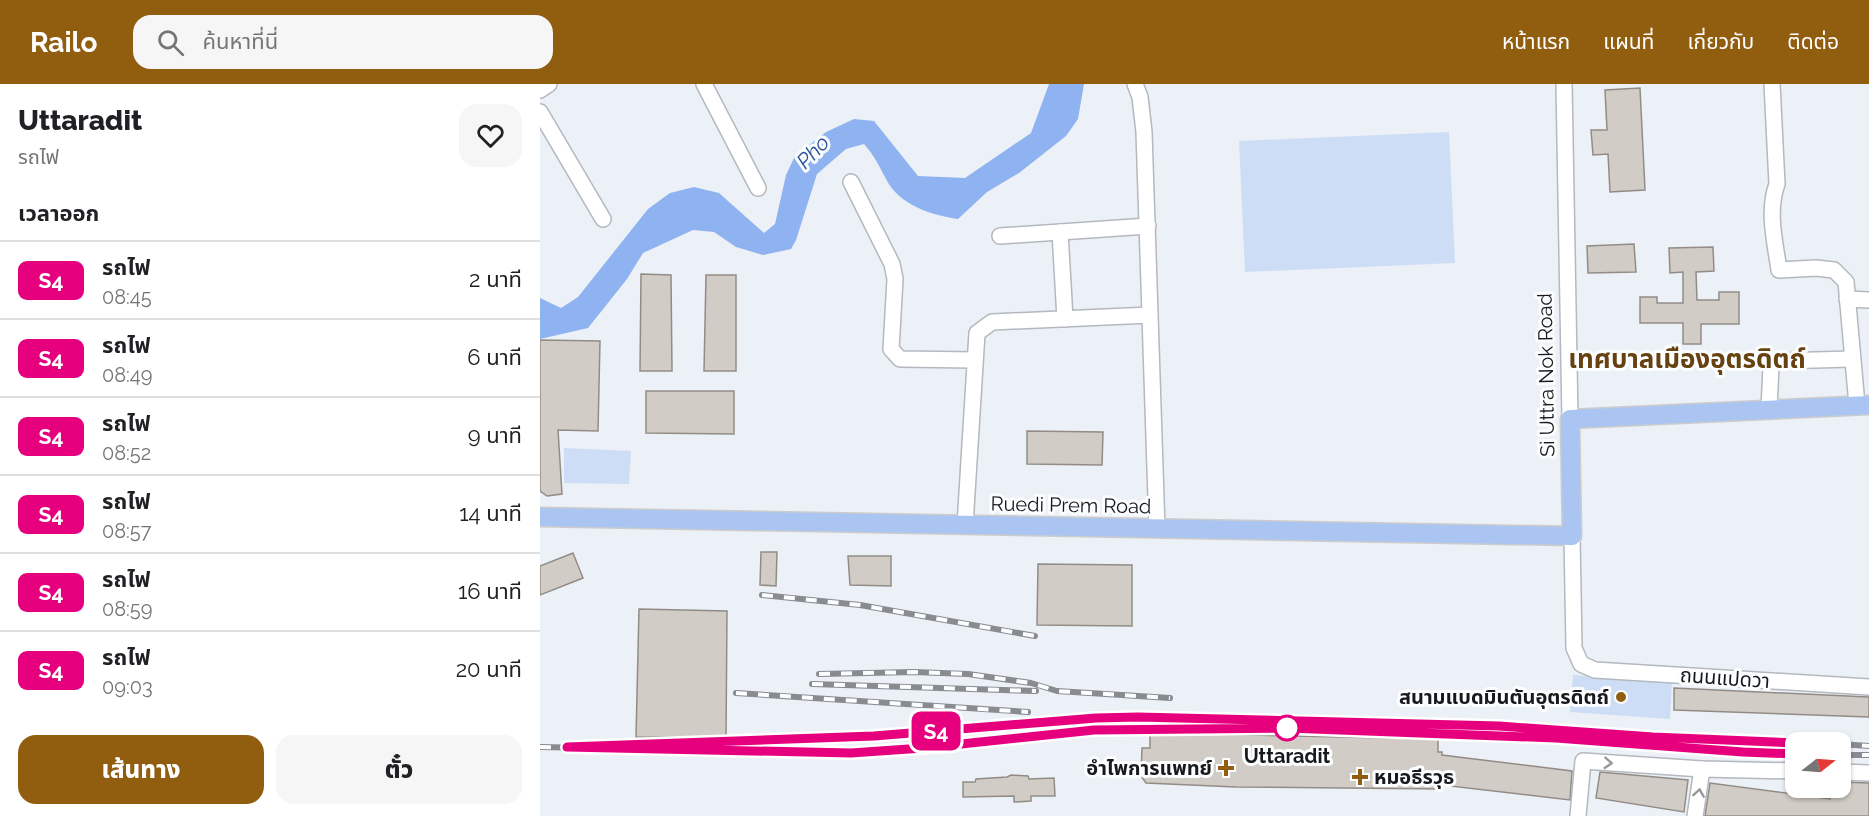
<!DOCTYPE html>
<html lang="th">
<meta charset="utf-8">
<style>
:root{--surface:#fff;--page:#f6f6f6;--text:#202124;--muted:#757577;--line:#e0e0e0;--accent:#915e10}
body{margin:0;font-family:Raleway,"Noto Sans Thai",sans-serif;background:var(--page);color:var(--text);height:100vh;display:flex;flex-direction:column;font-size:22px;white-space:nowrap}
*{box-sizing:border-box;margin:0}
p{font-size:20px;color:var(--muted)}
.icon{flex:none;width:33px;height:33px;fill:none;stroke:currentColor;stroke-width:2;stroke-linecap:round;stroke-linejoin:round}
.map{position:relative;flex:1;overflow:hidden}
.sheet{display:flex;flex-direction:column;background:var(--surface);width:540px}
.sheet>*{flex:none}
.badge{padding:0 12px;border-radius:9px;font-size:21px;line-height:39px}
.needle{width:39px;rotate:73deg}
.fabs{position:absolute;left:1245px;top:648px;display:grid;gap:12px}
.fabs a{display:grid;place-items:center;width:66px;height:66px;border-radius:12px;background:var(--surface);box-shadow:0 2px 4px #0004;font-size:30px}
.map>.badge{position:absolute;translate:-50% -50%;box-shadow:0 0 0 3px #fff}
h2{padding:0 18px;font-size:22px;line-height:54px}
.round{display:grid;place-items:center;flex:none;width:63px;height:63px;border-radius:18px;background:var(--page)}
.headline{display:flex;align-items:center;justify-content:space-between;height:102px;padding:0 18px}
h1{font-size:28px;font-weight:800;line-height:45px}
.button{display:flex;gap:12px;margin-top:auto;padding:12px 18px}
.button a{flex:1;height:69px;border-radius:18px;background:var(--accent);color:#fff;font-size:24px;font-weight:800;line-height:69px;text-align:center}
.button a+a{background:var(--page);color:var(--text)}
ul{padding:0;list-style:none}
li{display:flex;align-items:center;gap:18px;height:78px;padding:0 18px;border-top:2px solid var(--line)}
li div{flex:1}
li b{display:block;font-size:22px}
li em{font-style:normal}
li .badge{min-width:66px;font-weight:700;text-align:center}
header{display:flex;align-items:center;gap:36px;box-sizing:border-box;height:84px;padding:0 30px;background:var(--accent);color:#fff}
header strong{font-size:28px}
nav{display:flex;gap:33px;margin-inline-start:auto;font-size:21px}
.search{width:420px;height:54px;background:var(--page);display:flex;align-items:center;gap:15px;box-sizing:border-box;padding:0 21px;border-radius:18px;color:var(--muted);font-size:22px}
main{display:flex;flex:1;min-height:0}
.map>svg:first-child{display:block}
.green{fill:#ceddf6}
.water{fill:#8fb3f0}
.building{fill:#d2ccc6;stroke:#928c87;stroke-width:1.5}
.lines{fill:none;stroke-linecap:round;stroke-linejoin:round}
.minor-casing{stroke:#b4b8bf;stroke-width:18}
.major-casing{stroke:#cccccd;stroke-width:21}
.minor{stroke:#fff;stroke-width:15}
.major{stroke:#aac5f1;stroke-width:18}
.rail-casing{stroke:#888b90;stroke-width:6}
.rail{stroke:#fcfdfe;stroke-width:4;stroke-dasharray:11;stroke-linecap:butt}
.oneway{stroke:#979899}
.line-casing{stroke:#fff;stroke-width:14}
.line{stroke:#e6007e;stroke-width:9}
.poi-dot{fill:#915e10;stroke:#fcfdfe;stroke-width:2}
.stop-dot{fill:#fff;stroke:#e6007e;stroke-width:3}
.labels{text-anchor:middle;stroke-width:6;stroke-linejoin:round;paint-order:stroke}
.street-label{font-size:20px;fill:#18191c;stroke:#fcfdfe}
.poi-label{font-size:20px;font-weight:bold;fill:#18191c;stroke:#fcfdfe;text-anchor:end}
.stop-label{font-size:20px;font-weight:bold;fill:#18191c;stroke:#fcfdfe}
.water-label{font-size:21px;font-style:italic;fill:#285299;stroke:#fcfdfe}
.district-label{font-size:26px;font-weight:bold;fill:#664210;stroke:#fcfdfe}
</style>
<header>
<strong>Railo</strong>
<div class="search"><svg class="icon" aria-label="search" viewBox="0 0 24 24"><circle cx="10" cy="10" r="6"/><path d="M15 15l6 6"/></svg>ค้นหาที่นี่</div>
<nav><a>หน้าแรก</a><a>แผนที่</a><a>เกี่ยวกับ</a><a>ติดต่อ</a></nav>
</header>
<main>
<section class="sheet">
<div class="headline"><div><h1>Uttaradit</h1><p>รถไฟ</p></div><a class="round"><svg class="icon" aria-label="heart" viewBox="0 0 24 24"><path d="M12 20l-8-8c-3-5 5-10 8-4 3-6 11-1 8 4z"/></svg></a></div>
<h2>เวลาออก</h2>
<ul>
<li><span class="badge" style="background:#e6007e;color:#fff">S4</span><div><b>รถไฟ</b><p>08:45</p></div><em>2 นาที</em></li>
<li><span class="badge" style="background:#e6007e;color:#fff">S4</span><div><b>รถไฟ</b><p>08:49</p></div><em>6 นาที</em></li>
<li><span class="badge" style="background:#e6007e;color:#fff">S4</span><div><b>รถไฟ</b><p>08:52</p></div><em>9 นาที</em></li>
<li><span class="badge" style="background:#e6007e;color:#fff">S4</span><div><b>รถไฟ</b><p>08:57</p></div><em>14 นาที</em></li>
<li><span class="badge" style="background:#e6007e;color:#fff">S4</span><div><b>รถไฟ</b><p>08:59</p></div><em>16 นาที</em></li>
<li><span class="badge" style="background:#e6007e;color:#fff">S4</span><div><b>รถไฟ</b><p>09:03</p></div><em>20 นาที</em></li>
</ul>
<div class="button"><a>เส้นทาง</a><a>ตั๋ว</a></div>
</section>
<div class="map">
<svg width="1329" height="732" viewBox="0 0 1329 732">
<rect width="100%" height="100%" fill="#ecf0f7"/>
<g class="green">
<polygon points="909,48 915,179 705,188 699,57"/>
<polygon points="24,364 91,367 89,400 24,399"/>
<polygon points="1033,591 1132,598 1130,635 1030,628"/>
</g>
<path class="water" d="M 509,0 L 544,0 L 538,35 L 526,52 L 479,89 L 447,108 L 418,135 C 391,131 359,121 346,95 C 339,82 334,71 324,60 L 306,65 L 277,90 L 256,156 L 251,165 L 223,171 L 196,163 L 174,148 L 153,146 L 103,169 L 87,195 L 48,244 L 0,255 L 0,214 L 21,224 L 38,213 L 108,125 L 130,109 L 154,103 L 179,109 L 224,149 L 235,140 L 246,91 L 255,72 L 286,48 L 314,35 L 334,37 L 378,92 L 425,94 L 491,49 Z"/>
<g class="building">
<polygon points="1100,4 1105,106 1070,108 1068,70 1053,71 1051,46 1067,46 1065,6"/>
<polygon points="1094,160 1096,188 1048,189 1047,162"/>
<polygon points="1173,163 1174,187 1156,188 1157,216 1179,216 1179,208 1199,208 1199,240 1161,240 1161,260 1143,260 1143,239 1100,239 1100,213 1117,213 1117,219 1143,219 1143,188 1130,189 1129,164"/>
<polygon points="101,190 131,191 132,287 100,287"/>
<polygon points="166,191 196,191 196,287 164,287"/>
<polygon points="0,256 60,257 58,347 18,346 22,410 7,412 0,407"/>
<polygon points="106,307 194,307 194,350 106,349"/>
<polygon points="487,347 563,348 562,381 487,380"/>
<polygon points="221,468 237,468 236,502 220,501"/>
<polygon points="33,469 43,494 0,511 0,482"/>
<polygon points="308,472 351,472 351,502 310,501"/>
<polygon points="498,480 592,481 592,542 497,541"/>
<polygon points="99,525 187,527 186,654 96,653"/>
<polygon points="1134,604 1329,613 1329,633 1134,626"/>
<polygon points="610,649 898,655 898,668 902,668 902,671 1032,687 1030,716 902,701 902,705 696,703 606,699 601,692 602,664 610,664"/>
<polygon points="1060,688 1148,696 1144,728 1056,714"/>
<polygon points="471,691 488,692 489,695 514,694 515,712 491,712 491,717 474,718 474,712 423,713 423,698 435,698 436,695 467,693"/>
<polygon points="1300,698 1329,699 1329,732 1165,732 1170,699 1290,715 1290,704 1300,704"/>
</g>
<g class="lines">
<defs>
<g id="minor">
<polyline points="164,0 218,104"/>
<polyline points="595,0 600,13 604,48 617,445"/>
<polyline points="1024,0 1030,335"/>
<path d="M 1232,0 L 1237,100 C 1227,127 1235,158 1239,186 L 1276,184 L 1294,186 L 1306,198 L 1317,321"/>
<polyline points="0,6 9,0"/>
<polyline points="0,28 63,135"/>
<polyline points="311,98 352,180 355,195 351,265 360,275 435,276"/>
<polyline points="520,148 525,235"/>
<polyline points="460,152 608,142"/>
<polyline points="1307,215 1329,216"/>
<polyline points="1229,325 1231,282 1237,277 1312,275"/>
<polyline points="425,441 437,249 452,238 610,231"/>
<polyline points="1032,452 1034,564 1041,580 1055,586 1329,603"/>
<polyline points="1300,688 1329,689"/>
<polyline points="1038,732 1043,677 1162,685 1256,687"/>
<polyline points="1155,732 1162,685"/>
</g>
<polyline id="major" points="0,433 1032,452 1030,335 1329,321"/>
</defs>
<use href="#minor" class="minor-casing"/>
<use href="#major" class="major-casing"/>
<use href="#minor" class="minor"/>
<use href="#major" class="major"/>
<defs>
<g id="rail">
<polyline points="222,511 320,521 495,552"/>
<polyline points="279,590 374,588 428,590 491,599 517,607 630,614"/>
<polyline points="272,600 496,607"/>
<polyline points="196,609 488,628"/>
<polyline points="1100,652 1256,659"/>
<polyline points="138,658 334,652 556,634 598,633 959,642 1028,646"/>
<polyline points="1300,660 1329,662"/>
<polyline points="0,663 311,669 383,664 554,646 747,644 1016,654 1203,668 1256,670"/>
<polyline points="1300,671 1329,671"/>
</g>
</defs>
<use href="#rail" class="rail-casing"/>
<use href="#rail" class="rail"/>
</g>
<defs><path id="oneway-chevron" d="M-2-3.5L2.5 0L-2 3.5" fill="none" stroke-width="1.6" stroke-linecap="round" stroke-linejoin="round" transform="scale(1.5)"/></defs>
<g class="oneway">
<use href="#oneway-chevron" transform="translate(1068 679) rotate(4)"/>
<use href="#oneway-chevron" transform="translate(1159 709) rotate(-81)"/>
</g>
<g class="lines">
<defs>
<polyline id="line" points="1256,659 1113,653 959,642 598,633 556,634 334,652 27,663 311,669 383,664 554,646 747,644 1016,654 1203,668 1256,670"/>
</defs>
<use href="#line" class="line-casing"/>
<use href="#line" class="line"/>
</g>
<g class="poi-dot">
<circle cx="1081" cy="613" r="6"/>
<path d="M683 675h6v6h6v6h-6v6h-6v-6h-6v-6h6z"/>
<path d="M817 684h6v6h6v6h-6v6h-6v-6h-6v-6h6z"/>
</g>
<circle class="stop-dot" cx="747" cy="644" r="12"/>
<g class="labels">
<g class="street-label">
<text transform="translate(1006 291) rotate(-91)" y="7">Si Uttra Nok Road</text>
<text transform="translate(531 421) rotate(1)" y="7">Ruedi Prem Road</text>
<text transform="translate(1185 594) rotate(4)" y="7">ถนนแปดวา</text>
</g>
<g class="poi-label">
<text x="1069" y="620">สนามแบดมินตันอุตรดิตถ์</text>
<text x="672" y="691">อำไพการแพทย์</text>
<text x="834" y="700" text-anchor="start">หมอธีรวุธ</text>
</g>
<g class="stop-label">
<text x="747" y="679">Uttaradit</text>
</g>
<g class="water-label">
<text transform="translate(273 68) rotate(-46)" y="7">Pho</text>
</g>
<g class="district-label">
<text x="1147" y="284">เทศบาลเมืองอุตรดิตถ์</text>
</g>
</g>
</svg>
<div class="fabs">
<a><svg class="needle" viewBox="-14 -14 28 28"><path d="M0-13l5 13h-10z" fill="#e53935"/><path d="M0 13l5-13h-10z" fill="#757577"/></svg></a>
</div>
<b class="badge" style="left:396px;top:647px;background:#e6007e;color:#fff">S4</b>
</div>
</main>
